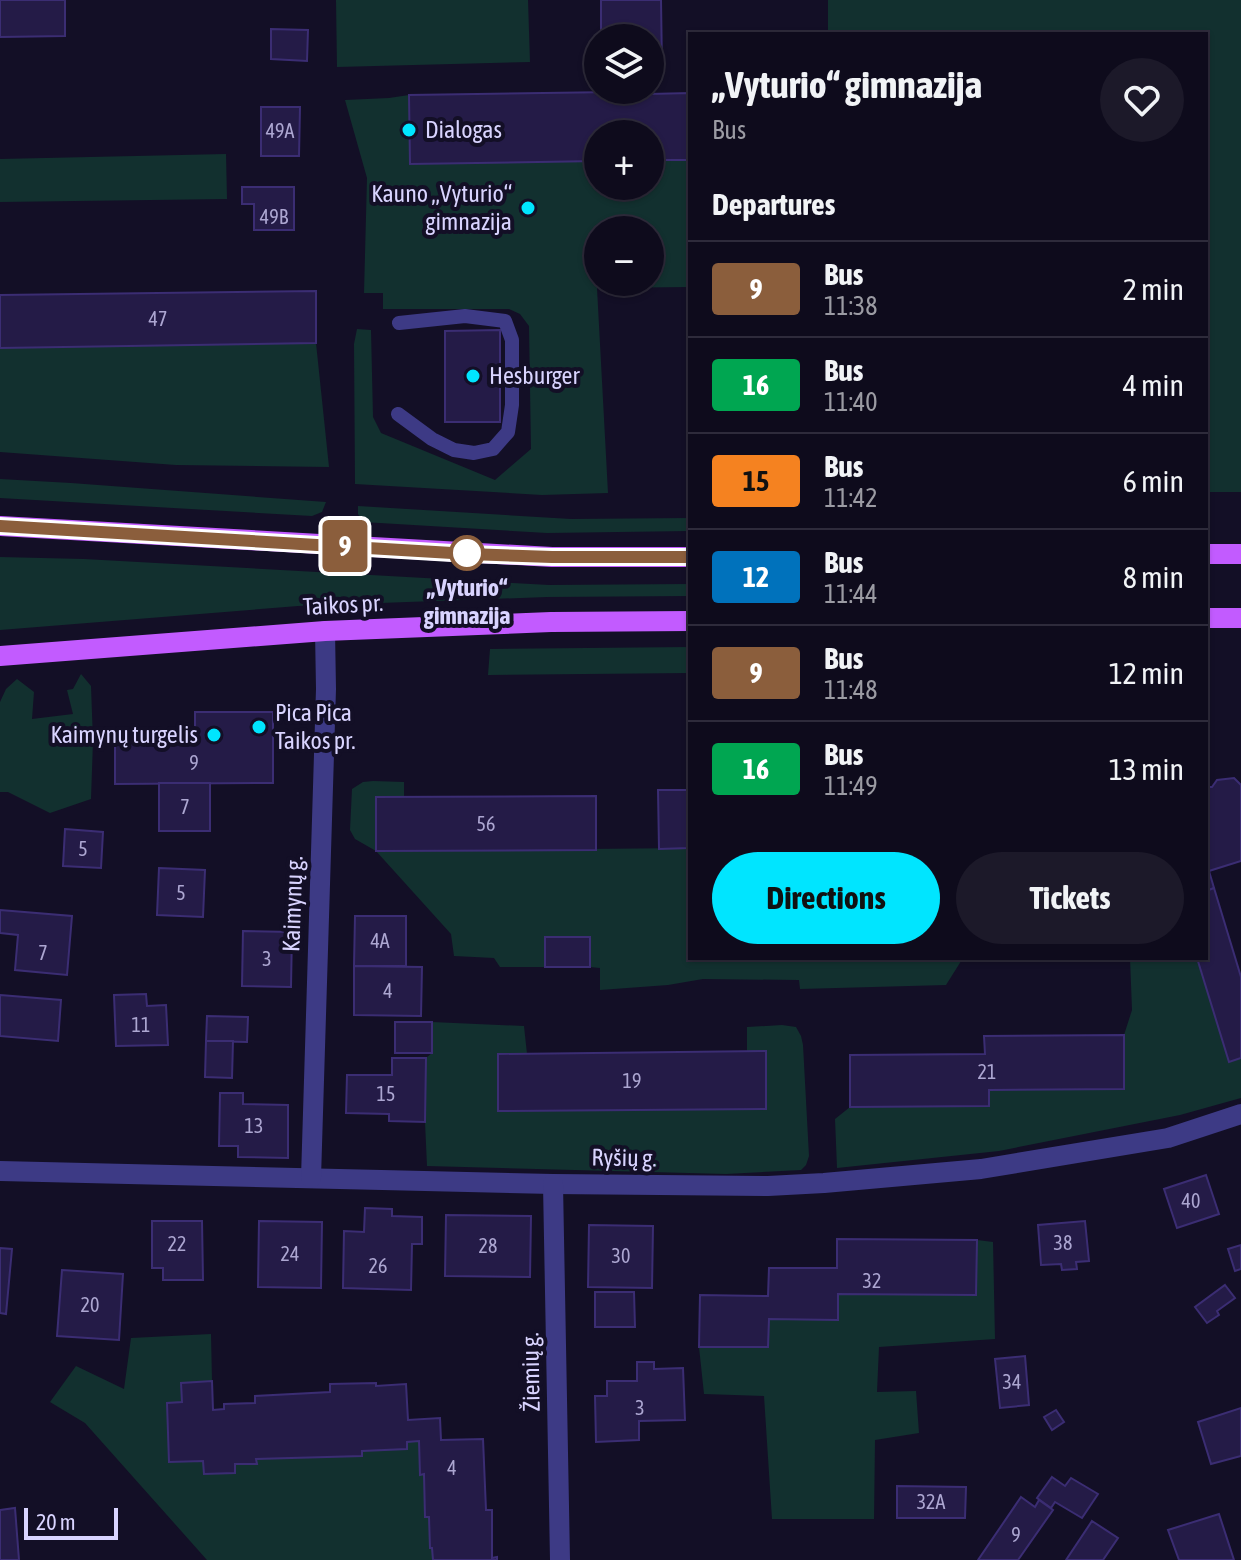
<!DOCTYPE html>
<meta charset="utf-8">
<style>
:root{--surface:#0e0b1c;--page:#1c1929;--text:#f1f3f6;--muted:#9b9ba3;--line:#2e2b3b;--accent:#00e5ff}
body{margin:0;font-family:"Asap Condensed",sans-serif;background:var(--page);color:var(--text);height:100vh;display:flex;flex-direction:column;font-size:30px;white-space:nowrap}
*{box-sizing:border-box;margin:0}
p{font-size:26px;color:var(--muted)}
.icon{flex:none;width:44px;height:44px;fill:none;stroke:currentColor;stroke-width:2;stroke-linecap:round;stroke-linejoin:round}
.map{position:relative;flex:1;overflow:hidden}
.details{position:absolute;left:688px;top:32px;width:520px;height:928px;display:flex;flex-direction:column;background:var(--surface);border-radius:0px;box-shadow:0 2px 6px #0004,0 0 0 2px var(--line)}
.details>*{flex:none}
.badge{padding:0 16px;border-radius:6px;font-size:28px;line-height:52px}
.controls{position:absolute;left:584px;top:24px;display:grid;gap:16px}
.controls a{display:grid;place-items:center;width:80px;height:80px;border-radius:50%;background:var(--surface);box-shadow:0 2px 6px #0004,0 0 0 2px var(--line);font-size:40px}
.scale{position:absolute;left:24px;bottom:20px;width:94px;box-sizing:border-box;padding-left:8px;border:4px solid #d9d4ff;border-top:0;font-size:22px;line-height:28px;white-space:nowrap;color:#d9d4ff;-webkit-text-stroke:6px #130f26;paint-order:stroke}
.map>.badge{position:absolute;translate:-50% -50%;box-shadow:0 0 0 4px #fff}
h2{padding:0 24px;font-size:30px;line-height:72px}
.round{display:grid;place-items:center;flex:none;width:84px;height:84px;border-radius:42px;background:var(--page)}
.summary{display:flex;align-items:center;justify-content:space-between;height:136px;padding:0 24px}
h1{font-size:38px;font-weight:700;line-height:60px}
.primary-button{display:flex;gap:16px;margin-top:auto;padding:16px 24px}
.primary-button a{flex:1;height:92px;border-radius:48px;background:var(--accent);color:#111;font-size:32px;font-weight:700;line-height:92px;text-align:center}
.primary-button a+a{background:var(--page);color:var(--text)}
ul{padding:0;list-style:none}
li{display:flex;align-items:center;gap:24px;height:96px;padding:0 24px;border-top:2px solid var(--line)}
li div{flex:1}
li b{display:block;font-size:30px}
li em{font-style:normal}
li .badge{min-width:88px;font-weight:700;text-align:center}
.map>svg:first-child{display:block}
.green{fill:#12302f;fill-rule:evenodd}
.building{fill:#241b47;stroke:#3b2d73;stroke-width:2}
.lines{fill:none;stroke-linecap:round;stroke-linejoin:round}
.service{stroke:#3d3a85;stroke-width:14}
.minor{stroke:#3d3a85;stroke-width:20}
.primary{stroke:#c25bff;stroke-width:20}
.line-casing{stroke:#fff;stroke-width:18}
.line{stroke:#8b5e3c;stroke-width:12}
.poi-dot{fill:#00e5ff;stroke:#130f26;stroke-width:3}
.stop-dot{fill:#fff;stroke:#8b5e3c;stroke-width:4}
.labels{text-anchor:middle;stroke-width:8;stroke-linejoin:round;paint-order:stroke}
.number-label{font-size:20px;fill:#aca6d1}
.poi-label{font-size:24px;fill:#d9d4ff;stroke:#130f26;text-anchor:start}
.stop-label{font-size:24px;font-weight:bold;fill:#d9d4ff;stroke:#130f26}
.street-label{font-size:24px;fill:#d9d4ff;stroke:#130f26}
</style>
<div class="map">
<svg width="1241" height="1560" viewBox="0 0 1241 1560">
<rect width="100%" height="100%" fill="#130f26"/>
<g class="green">
<polygon points="336,0 528,0 530,62 337,67"/>
<polygon points="828,0 1241,0 1241,492 1206,492 1206,34 828,34"/>
<path d="M 409,95 L 410,164 L 598,161 L 598,186 L 650,186 L 650,160 L 690,160 L 690,287 L 597,288 L 608,493 L 542,495 L 355,484 L 354,344 L 357,329 L 371,330 L 373,417 L 381,433 L 495,480 L 531,449 L 529,326 L 520,314 L 509,309 L 383,309 L 383,293 L 364,293 L 367,178 L 345,100 L 389,98 ZM 598,230 L 650,230 L 650,282 L 598,282 Z"/>
<polygon points="226,154 227,199 0,202 0,159"/>
<polygon points="316,343 329,467 176,465 0,452 0,348"/>
<polygon points="0,479 71,483 326,502 322,512 312,516 0,498"/>
<polygon points="358,506 571,519 690,518 690,531 547,533 363,522 358,514"/>
<polygon points="0,557 84,559 549,585 690,584 690,596 547,597 298,606 0,630"/>
<polygon points="690,647 690,673 488,675 490,649"/>
<polygon points="81,674 91,686 93,741 91,799 50,813 8,792 0,792 0,702 6,689 17,679 34,692 32,719 73,714 67,690 73,689"/>
<polygon points="373,781 404,782 404,797 376,797 377,851 690,848 690,958 963,958 946,985 800,989 799,980 703,979 668,985 600,990 600,968 590,967 590,937 545,967 500,967 494,958 454,956 451,934 376,851 355,839 350,830 352,789 363,782"/>
<polygon points="1130,958 1197,958 1241,1058 1241,1098 1180,1115 999,1151 837,1168 835,1119 850,1107 989,1106 989,1090 1124,1089 1124,1035 1132,1010"/>
<polygon points="432,1022 524,1026 527,1054 498,1054 498,1110 766,1109 766,1052 747,1052 747,1027 782,1025 796,1027 801,1036 803,1045 809,1156 806,1165 801,1170 726,1174 427,1166 425,1122 426,1058 432,1053"/>
<polygon points="977,1240 993,1242 995,1339 879,1347 877,1392 916,1391 919,1433 875,1440 874,1519 772,1519 764,1396 704,1394 699,1347 768,1347 769,1319 838,1320 838,1294"/>
<path d="M 211,1334 L 212,1381 L 182,1383 L 182,1402 L 167,1403 L 169,1462 C 198,1461 227,1464 257,1463 L 256,1459 L 361,1456 L 362,1451 L 407,1449 L 407,1442 L 419,1441 L 421,1475 L 424,1474 L 425,1516 L 429,1517 L 430,1548 L 432,1548 L 433,1560 L 207,1560 L 85,1423 L 50,1402 L 76,1366 L 124,1389 L 131,1338 Z"/>
</g>
<g class="building">
<polygon points="0,0 65,0 65,36 0,37"/>
<polygon points="601,0 661,0 662,68 650,69 650,38 601,38"/>
<polygon points="271,29 308,30 307,61 271,59"/>
<polygon points="614,90 649,90 649,94 690,93 690,160 650,160 650,134 598,134 598,161 410,164 409,95 614,92"/>
<polygon points="261,107 300,107 299,156 261,156"/>
<polygon points="242,187 294,187 294,230 254,230 254,204 242,204"/>
<polygon points="316,291 316,343 0,348 0,295"/>
<polygon points="500,330 500,422 445,422 445,331"/>
<polygon points="195,712 273,712 273,783 115,784 115,743 195,742"/>
<polygon points="1234,778 1241,785 1241,861 1209,871 1214,888 1206,891 1206,787 1212,787 1217,780"/>
<rect x="159" y="783" width="51" height="48"/>
<polygon points="658,790 690,790 690,848 659,849"/>
<polygon points="596,796 596,850 376,851 376,797"/>
<polygon points="65,829 103,832 101,868 63,866"/>
<polygon points="159,868 205,870 203,917 157,915"/>
<polygon points="1214,888 1241,977 1241,1058 1229,1062 1197,958 1206,958 1206,891"/>
<polygon points="0,910 72,916 67,975 15,970 18,935 0,933"/>
<polygon points="355,916 406,916 406,966 354,966"/>
<polygon points="243,931 292,932 291,987 242,986"/>
<rect x="545" y="937" width="45" height="30"/>
<polygon points="354,966 422,967 421,1016 354,1015"/>
<polygon points="146,994 147,1006 166,1005 168,1045 116,1046 114,995"/>
<polygon points="0,995 61,1000 58,1041 0,1036"/>
<polygon points="207,1016 248,1017 247,1042 206,1041"/>
<rect x="395" y="1022" width="37" height="31"/>
<polygon points="1124,1035 1124,1089 989,1090 989,1106 850,1107 850,1055 985,1054 984,1036"/>
<polygon points="206,1041 233,1041 232,1078 205,1077"/>
<polygon points="766,1051 766,1109 498,1111 498,1054"/>
<polygon points="392,1058 426,1058 425,1122 389,1121 389,1114 346,1113 347,1075 392,1075"/>
<polygon points="220,1093 243,1093 243,1104 288,1105 288,1158 238,1157 238,1146 219,1146"/>
<polygon points="1206,1175 1219,1214 1177,1228 1164,1189"/>
<polygon points="365,1208 392,1209 392,1216 422,1217 422,1244 412,1244 411,1290 343,1288 344,1231 364,1232"/>
<polygon points="446,1215 531,1216 530,1277 445,1276"/>
<polygon points="152,1221 202,1221 203,1280 163,1280 163,1268 152,1268"/>
<polygon points="259,1221 322,1222 321,1288 258,1287"/>
<polygon points="1085,1221 1089,1261 1076,1262 1077,1269 1062,1270 1061,1264 1041,1265 1038,1225"/>
<polygon points="589,1225 653,1226 652,1288 588,1287"/>
<polygon points="837,1239 977,1240 976,1295 838,1294 838,1320 769,1319 768,1347 699,1347 700,1295 768,1296 769,1268 837,1268"/>
<polygon points="1241,1245 1241,1269 1235,1271 1228,1249"/>
<polygon points="0,1248 12,1249 6,1314 0,1313"/>
<polygon points="62,1270 123,1274 119,1340 57,1336"/>
<polygon points="1225,1285 1235,1298 1217,1311 1219,1315 1207,1323 1195,1307"/>
<polygon points="595,1292 634,1292 635,1327 595,1327"/>
<polygon points="1025,1356 1029,1405 1000,1408 995,1359"/>
<polygon points="637,1362 654,1362 654,1369 683,1368 685,1420 639,1421 639,1440 596,1442 595,1396 607,1396 607,1381 637,1381"/>
<polygon points="212,1381 213,1410 224,1409 224,1404 255,1403 255,1396 330,1392 330,1384 376,1383 376,1386 406,1384 408,1420 440,1418 441,1440 483,1439 486,1510 492,1510 492,1558 497,1557 497,1560 433,1560 432,1548 430,1548 429,1517 425,1517 424,1474 420,1475 419,1441 407,1442 407,1449 362,1451 362,1456 256,1459 257,1464 235,1464 235,1473 204,1474 203,1461 169,1462 167,1403 182,1402 181,1383"/>
<polygon points="1241,1408 1241,1456 1211,1464 1198,1422"/>
<polygon points="1056,1410 1064,1422 1052,1430 1044,1417"/>
<polygon points="1052,1477 1065,1486 1071,1478 1098,1494 1082,1518 1055,1502 1051,1508 1037,1498"/>
<polygon points="897,1486 966,1487 965,1518 897,1518"/>
<polygon points="1021,1497 1035,1507 1039,1500 1053,1510 1018,1560 978,1560"/>
<polygon points="15,1508 19,1560 0,1560 0,1510"/>
<polygon points="1219,1514 1234,1560 1179,1560 1168,1530"/>
<polygon points="1092,1521 1118,1538 1103,1560 1066,1560"/>
</g>
<g class="lines">
<polyline class="service" points="398,414 432,439 454,450 474,453 493,449 508,432 512,405 512,340 505,321 465,316 399,323"/>
<g class="minor">
<polyline points="0,1171 553,1184 768,1186 824,1183 981,1169 1168,1138 1241,1114"/>
<polyline points="311,1178 326,689 325,631"/>
<polyline points="553,1184 560,1560"/>
</g>
<g class="primary">
<polyline points="0,526 552,557 690,557"/>
<polyline points="1206,554 1241,554"/>
<polyline points="1206,618 1241,618"/>
<polyline points="0,656 325,631 551,622 690,621"/>
</g>
</g>
<g class="lines">
<defs>
<polyline id="line" points="0,526 469,554 552,557 690,557"/>
</defs>
<use href="#line" class="line-casing"/>
<use href="#line" class="line"/>
</g>
<g class="poi-dot">
<circle cx="409" cy="130" r="8"/>
<circle cx="528" cy="208" r="8"/>
<circle cx="473" cy="376" r="8"/>
<circle cx="259" cy="727" r="8"/>
<circle cx="214" cy="735" r="8"/>
</g>
<circle class="stop-dot" cx="467" cy="553" r="16"/>
<g class="labels">
<g class="number-label">
<text x="280" y="138">49A</text>
<text x="274" y="224">49B</text>
<text x="158" y="326">47</text>
<text x="194" y="770">9</text>
<text x="185" y="814">7</text>
<text x="486" y="831">56</text>
<text x="83" y="856">5</text>
<text x="181" y="900">5</text>
<text x="380" y="948">4A</text>
<text x="43" y="960">7</text>
<text x="267" y="966">3</text>
<text x="388" y="998">4</text>
<text x="141" y="1032">11</text>
<text x="987" y="1079">21</text>
<text x="632" y="1088">19</text>
<text x="386" y="1101">15</text>
<text x="254" y="1133">13</text>
<text x="1191" y="1208">40</text>
<text x="1063" y="1250">38</text>
<text x="177" y="1251">22</text>
<text x="488" y="1253">28</text>
<text x="290" y="1261">24</text>
<text x="621" y="1263">30</text>
<text x="378" y="1273">26</text>
<text x="872" y="1288">32</text>
<text x="90" y="1312">20</text>
<text x="1012" y="1389">34</text>
<text x="640" y="1415">3</text>
<text x="452" y="1475">4</text>
<text x="931" y="1509">32A</text>
<text x="1016" y="1542">9</text>
</g>
<g class="poi-label">
<text x="425" y="138">Dialogas</text>
<text x="512" y="202" text-anchor="end">Kauno „Vyturio“<tspan x="512" dy="28">gimnazija</tspan></text>
<text x="489" y="384">Hesburger</text>
<text x="275" y="721">Pica Pica<tspan x="275" dy="28">Taikos pr.</tspan></text>
<text x="198" y="743" text-anchor="end">Kaimynų turgelis</text>
</g>
<g class="stop-label">
<text x="467" y="596">„Vyturio“<tspan x="467" dy="28">gimnazija</tspan></text>
</g>
<g class="street-label">
<text transform="translate(343 605) rotate(-3)" y="8">Taikos pr.</text>
<text transform="translate(293 904) rotate(-88)" y="8">Kaimynų g.</text>
<text transform="translate(624 1158) rotate(1)" y="8">Ryšių g.</text>
<text transform="translate(531 1372) rotate(-91)" y="8">Žiemių g.</text>
</g>
</g>
</svg>
<div class="controls">
<a><svg class="icon" aria-label="layers" viewBox="0 0 24 24"><path d="M12 4l9 5-9 5-9-5zM3 14l9 5 9-5"/></svg></a>
<a>+</a>
<a>−</a>
</div>
<div class="scale">20 m</div>
<b class="badge" style="left:345px;top:546px;background:#8b5e3c;color:#fff">9</b>
<section class="details">
<div class="summary"><div><h1>„Vyturio“ gimnazija</h1><p>Bus</p></div><a class="round"><svg class="icon" aria-label="heart" viewBox="0 0 24 24"><path d="M12 20l-8-8c-3-5 5-10 8-4 3-6 11-1 8 4z"/></svg></a></div>
<h2>Departures</h2>
<ul>
<li><span class="badge" style="background:#8b5e3c;color:#fff">9</span><div><b>Bus</b><p>11:38</p></div><em>2 min</em></li>
<li><span class="badge" style="background:#00a651;color:#fff">16</span><div><b>Bus</b><p>11:40</p></div><em>4 min</em></li>
<li><span class="badge" style="background:#f58220;color:#111">15</span><div><b>Bus</b><p>11:42</p></div><em>6 min</em></li>
<li><span class="badge" style="background:#0072bc;color:#fff">12</span><div><b>Bus</b><p>11:44</p></div><em>8 min</em></li>
<li><span class="badge" style="background:#8b5e3c;color:#fff">9</span><div><b>Bus</b><p>11:48</p></div><em>12 min</em></li>
<li><span class="badge" style="background:#00a651;color:#fff">16</span><div><b>Bus</b><p>11:49</p></div><em>13 min</em></li>
</ul>
<div class="primary-button"><a>Directions</a><a>Tickets</a></div>
</section>
</div>
